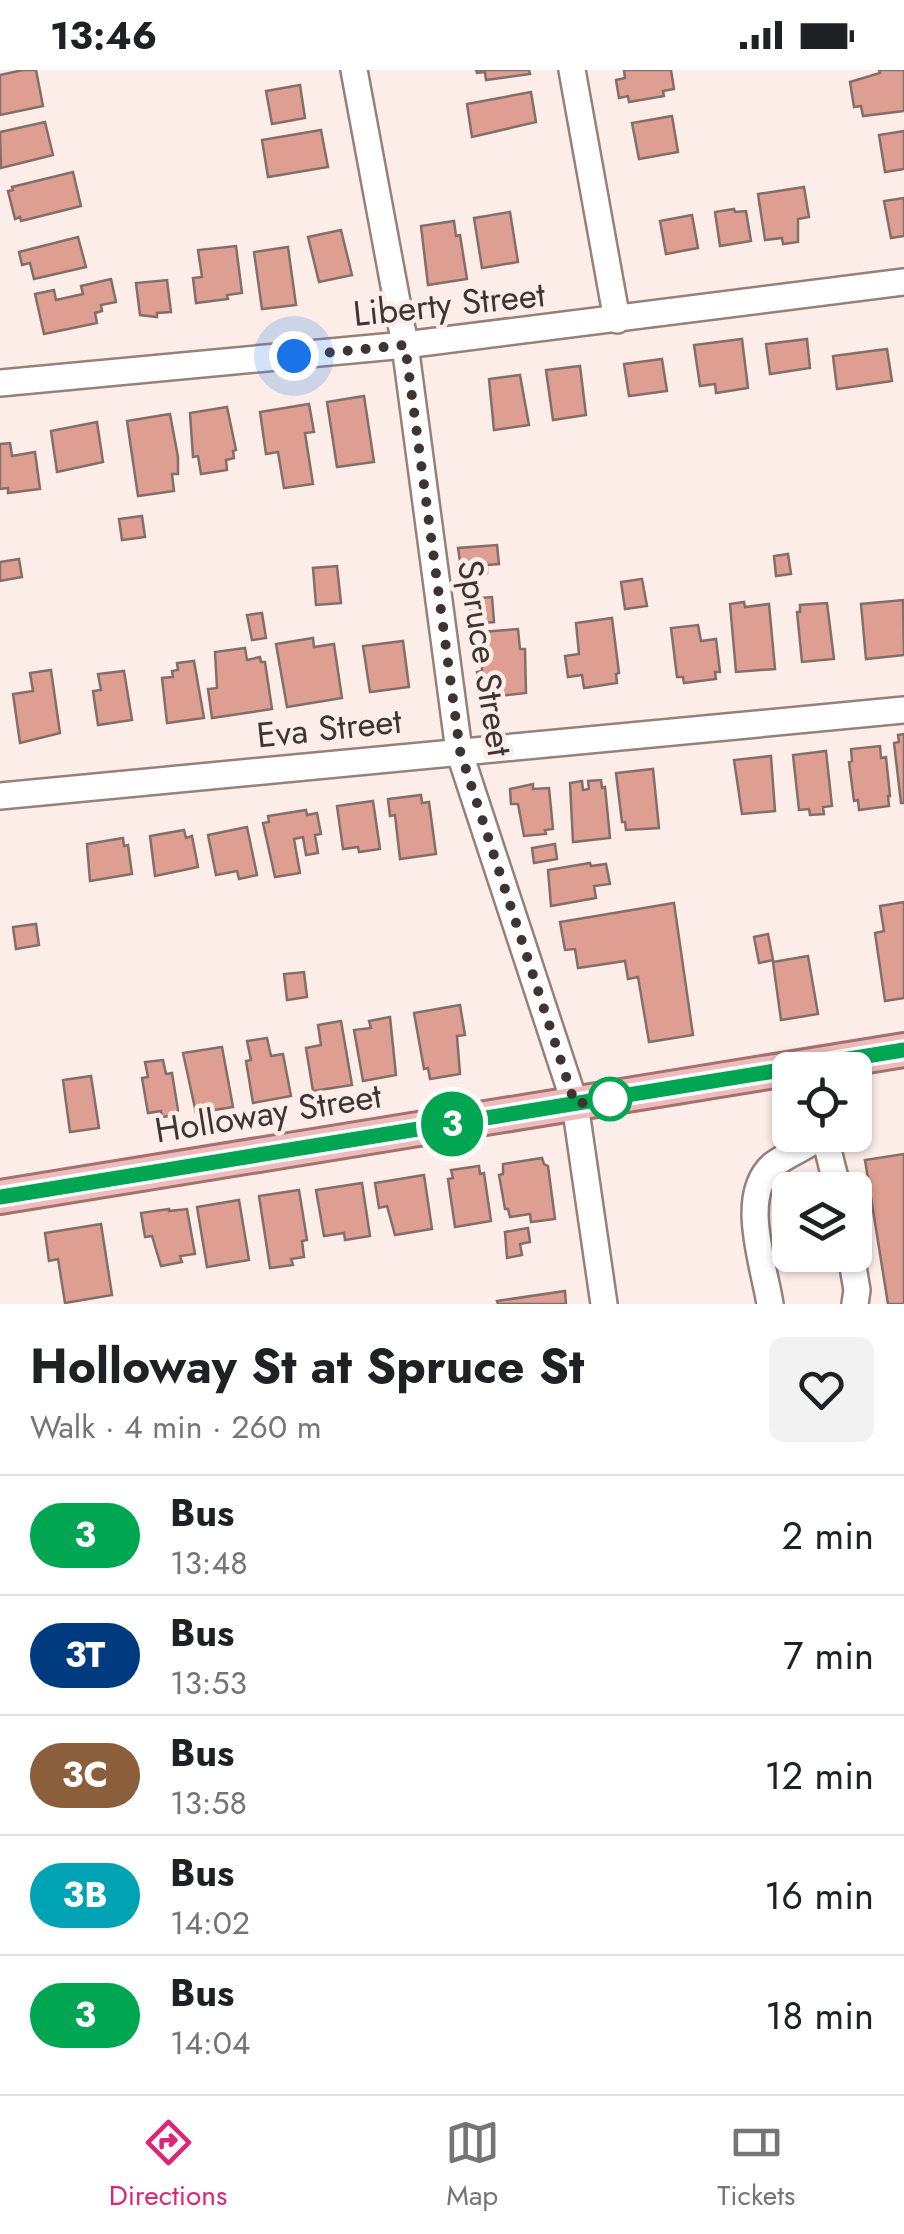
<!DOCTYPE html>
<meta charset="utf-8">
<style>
:root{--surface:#fff;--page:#f2f2f2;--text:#202124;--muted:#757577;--line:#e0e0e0;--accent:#db2777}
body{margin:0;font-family:Jost,sans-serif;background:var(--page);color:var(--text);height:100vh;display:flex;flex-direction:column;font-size:38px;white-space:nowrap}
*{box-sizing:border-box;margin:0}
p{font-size:32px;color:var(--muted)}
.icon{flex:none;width:55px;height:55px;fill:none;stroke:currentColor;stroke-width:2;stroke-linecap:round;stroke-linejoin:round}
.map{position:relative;height:1234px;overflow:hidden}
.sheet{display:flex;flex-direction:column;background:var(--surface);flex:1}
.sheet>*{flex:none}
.badge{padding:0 20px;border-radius:32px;font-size:35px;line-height:65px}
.buttons{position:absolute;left:772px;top:982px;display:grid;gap:20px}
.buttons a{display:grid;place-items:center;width:100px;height:100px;border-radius:15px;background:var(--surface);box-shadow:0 2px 8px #0004;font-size:50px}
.you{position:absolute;width:50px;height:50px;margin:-25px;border:8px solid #fff;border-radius:50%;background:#1a73e8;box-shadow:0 0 0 15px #1a73e833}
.map>.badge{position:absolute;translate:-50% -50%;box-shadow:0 0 0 5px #fff}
.round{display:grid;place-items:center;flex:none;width:105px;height:105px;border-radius:15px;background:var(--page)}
.headline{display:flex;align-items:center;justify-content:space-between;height:170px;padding:0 30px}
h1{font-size:48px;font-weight:700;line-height:75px}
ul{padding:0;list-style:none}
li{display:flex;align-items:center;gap:30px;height:120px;padding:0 30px;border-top:2px solid var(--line)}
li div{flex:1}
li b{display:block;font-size:38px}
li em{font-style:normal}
li .badge{min-width:110px;font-weight:700;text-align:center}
.status{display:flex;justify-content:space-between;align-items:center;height:70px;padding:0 50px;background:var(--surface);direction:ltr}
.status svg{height:28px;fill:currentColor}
.menu{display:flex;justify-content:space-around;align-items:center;height:140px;border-top:2px solid var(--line);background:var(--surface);font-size:28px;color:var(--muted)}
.menu a{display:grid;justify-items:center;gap:5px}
.menu .current{color:var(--accent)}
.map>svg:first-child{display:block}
.building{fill:#de9f92;stroke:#846e69;stroke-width:2.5}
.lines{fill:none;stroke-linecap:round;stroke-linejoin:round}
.minor-casing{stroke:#968179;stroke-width:30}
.major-casing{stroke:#a5706d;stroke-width:38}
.minor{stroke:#fff;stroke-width:25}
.major{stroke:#ebbcbb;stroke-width:32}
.line-casing{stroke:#fff;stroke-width:22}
.line{stroke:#00a651;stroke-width:15}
.walk{stroke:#3e3532;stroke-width:10;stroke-dasharray:0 18}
.stop-dot{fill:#fff;stroke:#00a651;stroke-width:5}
.labels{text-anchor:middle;stroke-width:9;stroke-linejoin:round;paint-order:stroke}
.street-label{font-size:35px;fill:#3e3532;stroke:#fcede8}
</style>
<div class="status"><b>13:46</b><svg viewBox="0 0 49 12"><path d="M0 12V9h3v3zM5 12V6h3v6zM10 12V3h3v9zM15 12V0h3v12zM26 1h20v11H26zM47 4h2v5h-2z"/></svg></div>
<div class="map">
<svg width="904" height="1234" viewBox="0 0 904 1234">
<rect width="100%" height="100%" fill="#fcede8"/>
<g class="building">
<polygon points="23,0 36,0 43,36 0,45 0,5"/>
<polygon points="476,0 529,0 530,4 486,10 485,2 477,3"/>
<polygon points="624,0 671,0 674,19 663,21 664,26 629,32 628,26 619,28 616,10 625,8"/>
<polygon points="879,0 904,0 904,41 863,46 861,36 854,37 850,12 880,3"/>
<polygon points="300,15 305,48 272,54 266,21"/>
<polygon points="531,22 536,52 472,67 467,34"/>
<polygon points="672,46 678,82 639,89 632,53"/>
<polygon points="45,52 53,85 1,98 0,62"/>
<polygon points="321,60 328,97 268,107 262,70"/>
<polygon points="904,61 904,99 885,102 879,65"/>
<polygon points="73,102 81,136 21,151 20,147 15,149 8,121 13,120 12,117"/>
<polygon points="804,117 809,147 798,149 798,172 783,174 782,168 765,170 758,124"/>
<polygon points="904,128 904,166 891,168 884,131"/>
<polygon points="734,139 735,142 746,141 751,171 720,176 715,142"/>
<polygon points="510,142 518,192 482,198 474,148"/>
<polygon points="692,145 698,178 666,184 660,151"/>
<polygon points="454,151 456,166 460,165 467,209 428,215 421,156"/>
<polygon points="341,160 352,205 319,212 308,167"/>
<polygon points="78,167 86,197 34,209 30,193 22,195 19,182"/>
<polygon points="236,176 242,223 227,225 228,229 196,233 193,208 202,207 198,180"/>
<polygon points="288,177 296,235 262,239 254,182"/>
<polygon points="111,209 116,232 101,235 102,241 95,243 97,253 44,264 35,224 54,220 56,230 83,224 81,216"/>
<polygon points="167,210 171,242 157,243 157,247 140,245 136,213"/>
<polygon points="742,269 748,318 716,323 715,314 700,316 694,275"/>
<polygon points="807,269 810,298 770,304 766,274"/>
<polygon points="887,279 892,311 837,319 833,286"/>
<polygon points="662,289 667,321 629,326 624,294"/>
<polygon points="580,296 586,345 553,350 546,300"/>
<polygon points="520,305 529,355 494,360 489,309"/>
<polygon points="364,326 374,392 337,397 327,332"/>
<polygon points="309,334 314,362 305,363 313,414 284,418 278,382 266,384 260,342"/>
<polygon points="227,337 236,380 233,381 234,388 226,390 227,400 201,404 198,386 193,387 190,343"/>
<polygon points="170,344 178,387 178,404 172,404 174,421 138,426 127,351"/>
<polygon points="97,352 103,392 57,402 51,361"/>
<polygon points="10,373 12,386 35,382 40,419 8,423 8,418 0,419 0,374"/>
<polygon points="142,446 145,467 122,470 119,449"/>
<polygon points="497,475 499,494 487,495 487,503 462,505 458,478"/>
<polygon points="788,484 791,504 776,506 774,486"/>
<polygon points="19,489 22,507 0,511 0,492"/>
<polygon points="337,496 341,533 316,535 313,498"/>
<polygon points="642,509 647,536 625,539 621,512"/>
<polygon points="492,527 494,552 471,554 469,529"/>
<polygon points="903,530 904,585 866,589 861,534"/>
<polygon points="744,532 745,537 769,534 775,599 736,602 730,534"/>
<polygon points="827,533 834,589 802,592 797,542 800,542 800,535"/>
<polygon points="262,543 266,568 252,570 247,545"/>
<polygon points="612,548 619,603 616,604 617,613 584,618 582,605 568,607 565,586 579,584 576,553"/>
<polygon points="698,555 701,571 716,569 720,602 715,602 716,609 684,613 683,607 677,607 671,558"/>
<polygon points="518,559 520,579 525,579 526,623 479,628 477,602 482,601 481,562"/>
<polygon points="313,568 314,577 334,574 342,628 287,637 276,574"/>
<polygon points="403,571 409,617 370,622 363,576"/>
<polygon points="245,578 247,590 260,587 261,592 265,592 272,639 212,648 208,619 217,618 215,582"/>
<polygon points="194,591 204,648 167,653 162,608 173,607 172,601 178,600 177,593"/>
<polygon points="51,600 60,663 20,673 13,624 33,621 30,603"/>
<polygon points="124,601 132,650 98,655 93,621 101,620 98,604"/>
<polygon points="904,664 904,733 901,733 894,673 899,672 898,665"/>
<polygon points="880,676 881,688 886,687 890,726 888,726 889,736 859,740 858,730 854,731 849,692 852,691 851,679"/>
<polygon points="826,681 832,736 823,737 824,744 810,745 809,739 799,740 793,685"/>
<polygon points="771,686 775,741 742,744 734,690"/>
<polygon points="653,699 659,758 626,760 625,752 622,752 616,703"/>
<polygon points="601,710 602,718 605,717 610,768 573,772 570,713 582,711 583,720 589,719 588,711"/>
<polygon points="533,714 533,719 549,718 553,759 545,760 546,764 524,766 518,734 511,734 510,719"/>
<polygon points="421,725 422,733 429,732 436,784 400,789 395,745 390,746 388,729"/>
<polygon points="373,731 380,779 359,782 358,777 343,779 337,736"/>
<polygon points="306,740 307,745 317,743 321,764 315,765 318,783 306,785 303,767 294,769 300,803 275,807 263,753 269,752 268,746"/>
<polygon points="247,757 257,805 239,809 237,801 216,805 208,765"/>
<polygon points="184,760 186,768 192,766 198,797 155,806 150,766"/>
<polygon points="123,768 124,776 128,775 132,804 90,811 87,774"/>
<polygon points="555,774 557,789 534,793 532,778"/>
<polygon points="590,793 591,796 606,794 610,814 594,816 596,828 551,836 548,800"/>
<polygon points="904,832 904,928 885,931 875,863 884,861 880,836"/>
<polygon points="674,833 693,965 649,972 638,907 628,909 625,891 578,898 575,879 565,880 560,852"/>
<polygon points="36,854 39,875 16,879 13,857"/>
<polygon points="768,864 773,890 759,893 754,867"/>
<polygon points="808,886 818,944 781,950 773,892"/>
<polygon points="304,902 307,927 287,930 284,904"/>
<polygon points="460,935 465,965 457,966 460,1004 430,1009 428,998 424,999 414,943"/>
<polygon points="390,947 396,1005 363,1011 354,960 371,958 369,951"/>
<polygon points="341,951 352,1015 313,1021 306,978 321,975 318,955"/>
<polygon points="267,968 271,986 283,984 291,1026 253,1033 246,991 251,990 247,971"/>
<polygon points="222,977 233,1037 196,1043 183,983"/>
<polygon points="163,990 166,1004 172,1003 178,1040 176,1045 162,1047 161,1041 148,1043 142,1008 148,1007 145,992"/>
<polygon points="91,1006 99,1058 70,1062 63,1010"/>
<polygon points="904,1084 904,1234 888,1234 865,1090"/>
<polygon points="542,1088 544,1094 548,1096 555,1149 531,1152 530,1144 510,1147 508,1139 505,1139 499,1105 503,1104 503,1094"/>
<polygon points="479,1096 480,1104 484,1103 491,1151 455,1157 448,1109 453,1108 451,1100"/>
<polygon points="424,1105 432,1159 395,1165 387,1136 379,1138 375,1113"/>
<polygon points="362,1113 370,1166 345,1170 344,1163 324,1166 316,1120"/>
<polygon points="299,1120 307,1170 302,1171 304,1187 291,1189 293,1195 270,1198 259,1126"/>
<polygon points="239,1130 249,1190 207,1197 197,1137"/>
<polygon points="169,1139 169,1141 187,1139 195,1184 180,1186 182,1192 161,1196 152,1166 145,1167 141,1143"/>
<polygon points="101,1154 112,1225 65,1233 58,1189 49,1191 45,1163"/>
<polygon points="528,1158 530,1172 520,1174 522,1185 507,1188 505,1162"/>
<polygon points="565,1221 566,1234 498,1234 497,1231"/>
</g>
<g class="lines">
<defs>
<g id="minor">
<polyline points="354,0 405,275 459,681 575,1034 604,1234"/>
<polyline points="572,0 617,250"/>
<polyline points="0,313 405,275 904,212"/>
<polyline points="0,726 904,640"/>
<polyline points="819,1065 828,1080 838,1120"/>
<polyline points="851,1185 857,1220 855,1234"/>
<path d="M 770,1234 C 764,1195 738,1125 773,1095 C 786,1085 802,1079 815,1070 L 816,1065"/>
</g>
<polyline id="major" points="0,1127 904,980"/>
</defs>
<use href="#minor" class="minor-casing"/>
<use href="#major" class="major-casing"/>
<use href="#minor" class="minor"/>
<use href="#major" class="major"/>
</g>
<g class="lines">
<defs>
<polyline id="line" points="0,1127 904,980"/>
</defs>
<use href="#line" class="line-casing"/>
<use href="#line" class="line"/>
<polyline class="walk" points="294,286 405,275 460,681 575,1034 610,1029"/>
</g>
<circle class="stop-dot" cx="610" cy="1029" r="20"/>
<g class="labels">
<g class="street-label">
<text transform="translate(449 234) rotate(-6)" y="12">Liberty Street</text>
<text transform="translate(485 588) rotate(81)" y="12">Spruce Street</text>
<text transform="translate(329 658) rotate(-6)" y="12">Eva Street</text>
<text transform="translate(268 1043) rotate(-9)" y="12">Holloway Street</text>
</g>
</g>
</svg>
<div class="buttons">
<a><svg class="icon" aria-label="locate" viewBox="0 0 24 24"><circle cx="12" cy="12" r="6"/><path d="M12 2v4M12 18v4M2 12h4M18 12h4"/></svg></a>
<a><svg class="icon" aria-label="layers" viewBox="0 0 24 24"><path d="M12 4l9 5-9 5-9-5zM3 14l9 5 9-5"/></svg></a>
</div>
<div class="you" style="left:294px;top:286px"></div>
<b class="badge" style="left:452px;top:1054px;background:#00a651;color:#fff">3</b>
</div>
<section class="sheet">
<div class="headline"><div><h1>Holloway St at Spruce St</h1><p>Walk · 4 min · 260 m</p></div><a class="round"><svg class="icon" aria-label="heart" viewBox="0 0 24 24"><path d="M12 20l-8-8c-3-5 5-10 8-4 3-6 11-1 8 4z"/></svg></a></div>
<ul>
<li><span class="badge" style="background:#00a651;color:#fff">3</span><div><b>Bus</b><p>13:48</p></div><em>2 min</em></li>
<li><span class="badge" style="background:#003b80;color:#fff">3T</span><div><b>Bus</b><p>13:53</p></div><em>7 min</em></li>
<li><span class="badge" style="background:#8b5e3c;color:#fff">3C</span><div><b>Bus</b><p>13:58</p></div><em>12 min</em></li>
<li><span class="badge" style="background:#00a3b4;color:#fff">3B</span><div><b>Bus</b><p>14:02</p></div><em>16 min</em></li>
<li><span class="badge" style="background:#00a651;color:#fff">3</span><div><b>Bus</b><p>14:04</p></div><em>18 min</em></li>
</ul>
</section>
<nav class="menu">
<a class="current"><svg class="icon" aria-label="directions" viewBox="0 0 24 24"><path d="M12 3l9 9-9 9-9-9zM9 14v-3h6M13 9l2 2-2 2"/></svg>Directions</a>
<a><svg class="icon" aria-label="map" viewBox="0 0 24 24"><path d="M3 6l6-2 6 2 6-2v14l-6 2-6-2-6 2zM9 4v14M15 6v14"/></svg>Map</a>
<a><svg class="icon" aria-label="tickets" viewBox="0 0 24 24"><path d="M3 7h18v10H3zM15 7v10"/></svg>Tickets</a>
</nav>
